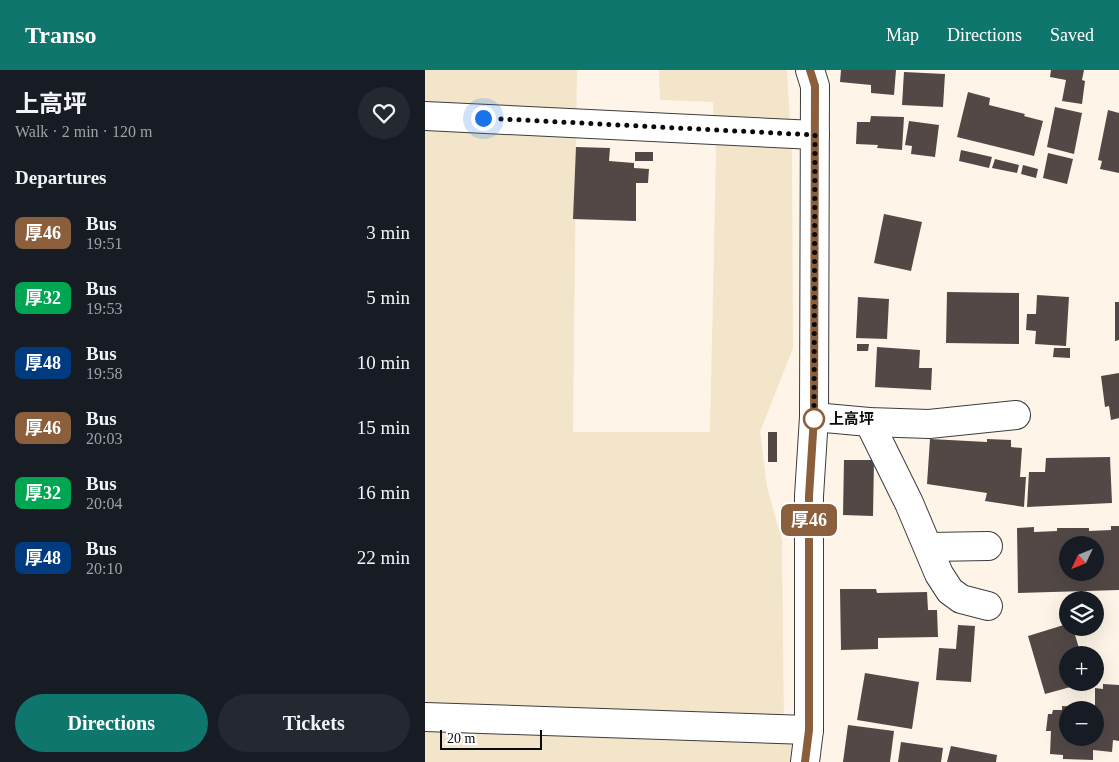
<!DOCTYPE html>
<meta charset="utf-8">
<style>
:root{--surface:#171b24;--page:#242831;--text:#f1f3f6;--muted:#9ea1a6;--accent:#0f766e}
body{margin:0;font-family:"Times New Roman","Noto Sans JP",serif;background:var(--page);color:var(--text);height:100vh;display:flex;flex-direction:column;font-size:19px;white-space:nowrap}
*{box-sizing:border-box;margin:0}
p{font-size:16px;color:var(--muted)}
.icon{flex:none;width:28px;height:28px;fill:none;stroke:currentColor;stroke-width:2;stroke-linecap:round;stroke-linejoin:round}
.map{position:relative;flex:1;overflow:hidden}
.drawer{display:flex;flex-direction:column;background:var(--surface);width:425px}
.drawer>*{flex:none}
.badge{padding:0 10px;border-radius:8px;font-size:18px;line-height:32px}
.needle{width:32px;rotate:227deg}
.buttons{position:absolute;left:634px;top:466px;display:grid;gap:10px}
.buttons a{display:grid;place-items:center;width:45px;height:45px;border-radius:50%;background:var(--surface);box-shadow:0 5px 20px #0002;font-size:25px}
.scale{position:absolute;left:15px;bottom:12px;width:102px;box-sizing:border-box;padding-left:5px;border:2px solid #0a0a0a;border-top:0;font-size:14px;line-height:18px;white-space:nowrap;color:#0a0a0a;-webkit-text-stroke:4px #fff;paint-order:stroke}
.you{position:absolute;width:25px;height:25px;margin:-12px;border:4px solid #fff;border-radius:50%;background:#1a73e8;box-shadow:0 0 0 8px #1a73e833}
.map>.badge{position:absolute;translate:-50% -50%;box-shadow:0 0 0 2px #fff}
h2{padding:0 15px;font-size:19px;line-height:45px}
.round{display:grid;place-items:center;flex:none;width:52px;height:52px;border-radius:26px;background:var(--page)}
.overview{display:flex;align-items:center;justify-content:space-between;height:85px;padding:0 15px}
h1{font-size:24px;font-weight:700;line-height:38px}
.cta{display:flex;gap:10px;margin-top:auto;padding:10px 15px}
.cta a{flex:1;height:58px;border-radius:30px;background:var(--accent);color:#fff;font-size:20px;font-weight:700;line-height:58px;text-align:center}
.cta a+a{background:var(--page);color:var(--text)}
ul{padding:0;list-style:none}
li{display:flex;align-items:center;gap:15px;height:65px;padding:0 15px}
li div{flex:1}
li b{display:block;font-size:19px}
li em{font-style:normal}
li .badge{min-width:55px;font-weight:700;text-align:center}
header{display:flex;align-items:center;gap:30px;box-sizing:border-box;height:70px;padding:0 25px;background:var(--accent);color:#fff}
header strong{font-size:24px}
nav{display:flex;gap:28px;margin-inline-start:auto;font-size:18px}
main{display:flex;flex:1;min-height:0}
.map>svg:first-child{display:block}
.farmland{fill:#f3e5ca}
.building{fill:#524947;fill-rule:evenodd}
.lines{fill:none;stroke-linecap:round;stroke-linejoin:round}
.minor-casing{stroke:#3d3d3d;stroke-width:30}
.minor{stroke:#fff;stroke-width:28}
.line-casing{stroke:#fff;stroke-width:11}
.line{stroke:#8b5e3c;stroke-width:8}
.walk{stroke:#0a0a0a;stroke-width:5;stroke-dasharray:0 9}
.stop-dot{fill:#fff;stroke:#8b5e3c;stroke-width:2.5}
.labels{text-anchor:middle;stroke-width:5;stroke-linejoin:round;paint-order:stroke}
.stop-label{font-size:15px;font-weight:bold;fill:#0a0a0a;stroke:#fff;text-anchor:start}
</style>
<header>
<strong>Transo</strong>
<nav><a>Map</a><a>Directions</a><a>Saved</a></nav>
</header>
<main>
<section class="drawer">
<div class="overview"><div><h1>上高坪</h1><p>Walk · 2 min · 120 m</p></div><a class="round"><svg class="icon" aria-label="heart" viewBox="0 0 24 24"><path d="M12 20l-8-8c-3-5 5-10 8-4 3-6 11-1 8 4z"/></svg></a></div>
<h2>Departures</h2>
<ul>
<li><span class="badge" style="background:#8b5e3c;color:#fff">厚46</span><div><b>Bus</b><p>19:51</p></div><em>3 min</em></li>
<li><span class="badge" style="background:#00a651;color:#fff">厚32</span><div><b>Bus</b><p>19:53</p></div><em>5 min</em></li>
<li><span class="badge" style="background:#003b80;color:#fff">厚48</span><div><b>Bus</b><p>19:58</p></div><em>10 min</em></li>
<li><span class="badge" style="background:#8b5e3c;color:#fff">厚46</span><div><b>Bus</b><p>20:03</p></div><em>15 min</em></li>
<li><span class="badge" style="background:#00a651;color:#fff">厚32</span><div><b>Bus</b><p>20:04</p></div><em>16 min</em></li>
<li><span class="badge" style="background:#003b80;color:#fff">厚48</span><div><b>Bus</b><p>20:10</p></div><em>22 min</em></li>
</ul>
<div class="cta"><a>Directions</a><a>Tickets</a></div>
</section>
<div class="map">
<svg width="694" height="692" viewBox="0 0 694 692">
<rect width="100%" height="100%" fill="#fef5e8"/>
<polygon class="farmland" points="0,0 152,0 148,362 285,362 291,82 288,32 235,30 234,0 362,0 367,86 368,278 335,362 342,417 357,470 359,656 372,689 371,692 0,692"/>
<g class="building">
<polygon points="416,0 471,0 469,25 446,23 446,15 415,12"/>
<polygon points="626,0 659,0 657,10 660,11 657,34 637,31 641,10 625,7"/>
<polygon points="479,2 520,4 518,37 477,35"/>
<polygon points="543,22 565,28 564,35 600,44 599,46 618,51 609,86 532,67"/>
<polygon points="630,37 657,43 649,84 622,77"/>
<polygon points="683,40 694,43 694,103 675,99 677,91 673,90"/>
<polygon points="446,46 479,47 477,80 452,78 453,75 431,74 432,52 445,52"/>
<polygon points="484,51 514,55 510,87 486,84 487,76 480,75"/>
<polygon points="151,77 185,78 184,91 209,93 209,98 224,99 223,113 211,113 211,151 148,149"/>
<polygon points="536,80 567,87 564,98 534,91"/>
<rect x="210" y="82" width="18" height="9"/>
<polygon points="623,83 648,89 642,114 618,108"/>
<polygon points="570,89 594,95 592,103 567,98"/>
<polygon points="598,95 613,99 611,108 596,104"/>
<polygon points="459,144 497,152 486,201 449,193"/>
<polygon points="522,222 594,223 594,274 521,273"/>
<polygon points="612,225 644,227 641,276 610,274 611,261 601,260 602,244 611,244"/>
<polygon points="433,227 464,229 462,269 431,268"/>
<polygon points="690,232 694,232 694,270 690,271"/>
<polygon points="432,274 444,274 443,281 432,281"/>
<polygon points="452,277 495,280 494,298 507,298 506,320 450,317"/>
<polygon points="629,278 645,278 645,288 628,287"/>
<polygon points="694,303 694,348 686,350 684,336 680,337 676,306"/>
<rect x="343" y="362" width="9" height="30"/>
<polygon points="505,369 562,372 562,369 586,370 586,377 597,378 595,407 601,407 599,437 560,431 562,423 502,414"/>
<polygon points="685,387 687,433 602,437 604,402 620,402 621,388"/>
<polygon points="419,390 449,390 448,446 418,445"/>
<path d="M 686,456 L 694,456 L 694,520 L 593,523 L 592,458 L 609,457 L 609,462 L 632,461 L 632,458 L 664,458 L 664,461 L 686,460 ZM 642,475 L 670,475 L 670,502 L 642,502 Z"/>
<polygon points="415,519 451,519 452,523 502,522 503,540 512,540 513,567 453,568 453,579 416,580"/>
<polygon points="642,554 642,558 648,558 656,585 642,585 642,612 660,613 620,624 603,566"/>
<polygon points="533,555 550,556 546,612 511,610 514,578 531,579"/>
<polygon points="440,603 494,612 487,659 432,650"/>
<polygon points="678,614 694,615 694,671 688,670 687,682 668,680 668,690 638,689 638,685 625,684 626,661 621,661 623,644 627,644 628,640 637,640 637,636 662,637 662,640 642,640 642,668 670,668 670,618 678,619"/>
<polygon points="423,655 469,661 465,692 418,692"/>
<polygon points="476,672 518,678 516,692 473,692"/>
<polygon points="526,676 572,685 571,692 522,692"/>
</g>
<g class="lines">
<defs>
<g id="minor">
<polyline points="0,46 390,65"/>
<polyline points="389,347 444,352 504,354 591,345"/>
<polyline points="444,352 484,433 514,504 525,521 536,529 563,536"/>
<polyline points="504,477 563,476"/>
<polyline points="0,647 384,660"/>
<polyline points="380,692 384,660 384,426 389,347 390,16 385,0"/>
</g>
</defs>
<use href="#minor" class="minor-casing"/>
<use href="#minor" class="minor"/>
</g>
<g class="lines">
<defs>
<polyline id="line" points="380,692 384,660 384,426 389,347 390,16 385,0"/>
</defs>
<use href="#line" class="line-casing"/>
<use href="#line" class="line"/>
<polyline class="walk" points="58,48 390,65 389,349"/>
</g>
<circle class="stop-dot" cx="389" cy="349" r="10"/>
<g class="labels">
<g class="stop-label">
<text x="404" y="354">上高坪</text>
</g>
</g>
</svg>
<div class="buttons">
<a><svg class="needle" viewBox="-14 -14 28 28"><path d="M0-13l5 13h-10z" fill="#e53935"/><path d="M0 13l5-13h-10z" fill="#9ea1a6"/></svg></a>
<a><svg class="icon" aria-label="layers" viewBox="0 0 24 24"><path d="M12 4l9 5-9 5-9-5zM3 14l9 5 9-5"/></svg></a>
<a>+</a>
<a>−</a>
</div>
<div class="scale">20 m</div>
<div class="you" style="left:58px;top:48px"></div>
<b class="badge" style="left:384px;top:450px;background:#8b5e3c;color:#fff">厚46</b>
</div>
</main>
